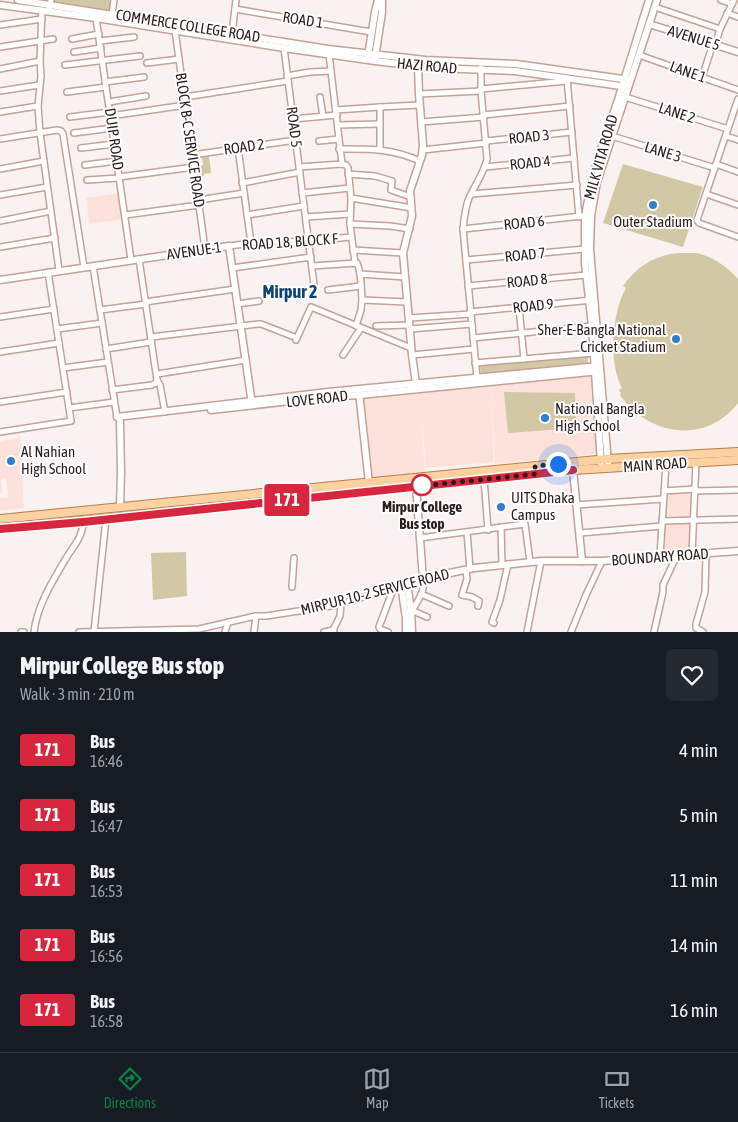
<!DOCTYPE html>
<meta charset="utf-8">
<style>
:root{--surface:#171b24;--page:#242831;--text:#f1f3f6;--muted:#9ea1a6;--line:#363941;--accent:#0b8043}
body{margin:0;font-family:"Asap Condensed",sans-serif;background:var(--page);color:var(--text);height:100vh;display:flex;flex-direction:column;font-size:19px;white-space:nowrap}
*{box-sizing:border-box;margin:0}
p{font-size:16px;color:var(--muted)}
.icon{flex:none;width:28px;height:28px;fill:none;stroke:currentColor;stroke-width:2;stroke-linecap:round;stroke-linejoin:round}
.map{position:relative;height:632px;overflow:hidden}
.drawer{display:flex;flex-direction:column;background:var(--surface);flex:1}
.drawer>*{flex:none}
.badge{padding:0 10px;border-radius:4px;font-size:18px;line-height:32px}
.you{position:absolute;width:25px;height:25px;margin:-12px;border:4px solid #fff;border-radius:50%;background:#1a73e8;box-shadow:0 0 0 8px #1a73e833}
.map>.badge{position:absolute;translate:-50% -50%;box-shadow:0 0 0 2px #fff}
.round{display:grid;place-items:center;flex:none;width:52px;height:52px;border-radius:8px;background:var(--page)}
.summary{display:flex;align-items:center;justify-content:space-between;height:85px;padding:0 20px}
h1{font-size:24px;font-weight:800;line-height:38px}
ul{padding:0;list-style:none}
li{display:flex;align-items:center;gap:15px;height:65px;padding:0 20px}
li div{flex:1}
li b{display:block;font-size:19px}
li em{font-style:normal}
li .badge{min-width:55px;font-weight:700;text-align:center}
.menu{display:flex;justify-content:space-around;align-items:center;height:70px;border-top:1px solid var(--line);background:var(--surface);font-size:14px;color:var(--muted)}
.menu a{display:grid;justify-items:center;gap:2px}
.menu .selected{color:var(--accent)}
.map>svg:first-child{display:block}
.built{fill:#fce2da}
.green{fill:#d3c8a5}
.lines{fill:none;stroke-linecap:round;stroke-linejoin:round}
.minor-casing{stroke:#c3a298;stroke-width:8}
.tertiary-casing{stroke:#c3a298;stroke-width:9}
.primary-casing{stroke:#b47f4c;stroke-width:10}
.minor{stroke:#fff;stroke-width:5}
.tertiary{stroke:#fff;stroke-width:6}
.primary{stroke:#fed1a3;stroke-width:8}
.line-casing{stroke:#fff;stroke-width:11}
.line{stroke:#d7263d;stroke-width:8}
.walk{stroke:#2b1e1b;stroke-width:5;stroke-dasharray:0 9}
.poi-dot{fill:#327fcf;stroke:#fff;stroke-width:2}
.stop-dot{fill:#fff;stroke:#d7263d;stroke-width:2.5}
.labels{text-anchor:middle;stroke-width:4;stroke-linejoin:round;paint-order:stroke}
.street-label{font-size:15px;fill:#2b1e1b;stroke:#fff}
.poi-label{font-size:15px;fill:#2b1e1b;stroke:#fff;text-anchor:start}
.stop-label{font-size:15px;font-weight:bold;fill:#2b1e1b;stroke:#fff}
.quarter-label{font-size:18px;font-weight:bold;fill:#104274;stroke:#fff}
</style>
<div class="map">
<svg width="738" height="632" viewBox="0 0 738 632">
<rect width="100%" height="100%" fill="#faf2f0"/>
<g class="built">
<polygon points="119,193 123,219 89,224 86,198"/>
<polygon points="595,371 597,454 495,464 491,382"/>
<polygon points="491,382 494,462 426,468 421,413 425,472 369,479 364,399 419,394 419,390"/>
<polygon points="20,433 24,508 0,511 0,498 8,497 6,478 1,479 2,493 0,493 0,443 1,441 19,438 18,434 0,436"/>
<polygon points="692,491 690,553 662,554 664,492"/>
</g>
<g class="green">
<polygon points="51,0 111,0 109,14 51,4"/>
<polygon points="209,156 211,173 204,174 204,176 199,177 198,166 203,165 202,157"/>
<polygon points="623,164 703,187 683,247 603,223"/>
<path d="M 679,253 C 684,253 690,253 696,253 C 712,256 728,267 738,279 L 738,403 C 706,445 648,436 620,395 L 621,394 L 619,390 L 622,388 C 608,363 612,312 626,288 L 623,286 C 637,266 655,255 679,253 Z"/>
<polygon points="588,356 588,363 481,375 480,365"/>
<polygon points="504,392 575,393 576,428 508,433"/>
<polygon points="186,552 187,596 153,600 151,553"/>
</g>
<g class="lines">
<defs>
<g id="minor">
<polyline points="721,0 732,4"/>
<polyline points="655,7 720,29"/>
<polyline points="235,9 371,32"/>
<polyline points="42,10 40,61 41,76 38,106 40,133 59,270"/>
<polyline points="49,11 51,0"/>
<polyline points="727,13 738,17"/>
<polyline points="112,14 114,0"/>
<polyline points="96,18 131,260"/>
<polyline points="0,25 42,19"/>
<polyline points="175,30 205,249"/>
<polyline points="232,33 236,0"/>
<polyline points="72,39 99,34"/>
<polyline points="100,41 134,37"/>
<polyline points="715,45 720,29 734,0"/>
<polyline points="0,47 53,39"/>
<polyline points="284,48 314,285"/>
<polyline points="74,52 101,48"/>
<polyline points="329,54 339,139"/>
<polyline points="639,55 738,90"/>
<polyline points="147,63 179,59"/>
<polyline points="65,65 140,56"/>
<polyline points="0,69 40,61"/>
<polyline points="287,76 310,72 331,71"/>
<polyline points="702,77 713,44"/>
<polyline points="567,78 579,217"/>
<polyline points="105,82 144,77"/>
<polyline points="481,89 567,81"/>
<polyline points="0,91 39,85"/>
<polyline points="67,92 106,87"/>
<polyline points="419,94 481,91"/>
<polyline points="185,97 288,81"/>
<polyline points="320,97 323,116"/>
<polyline points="625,97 728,129"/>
<polyline points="738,99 697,220 699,223 738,237"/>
<polyline points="109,102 146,96"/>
<polyline points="380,107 380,150"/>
<polyline points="336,110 380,107 419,105"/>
<polyline points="0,112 38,106"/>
<polyline points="483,115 570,106"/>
<polyline points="110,116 186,105"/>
<polyline points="70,117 110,112"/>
<polyline points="293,119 337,115"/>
<polyline points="421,122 484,117"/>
<polyline points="338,125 380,124"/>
<polyline points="74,133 112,128"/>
<polyline points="612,136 715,168"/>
<polyline points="726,136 738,140"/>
<polyline points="0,139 57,130 61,131 63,134 84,267"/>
<polyline points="319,141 339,139 342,164"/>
<polyline points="486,141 572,132"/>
<polyline points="81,148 114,144"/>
<polyline points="238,148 251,243"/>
<path d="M 339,149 C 369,149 391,148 420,161"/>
<polyline points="423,150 486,143"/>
<polyline points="192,155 296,140"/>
<polyline points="716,164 738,172"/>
<polyline points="85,165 117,161"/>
<polyline points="299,167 342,164 346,165 348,168 351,198 350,224 355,263"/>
<polyline points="485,167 574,158"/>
<polyline points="0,169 44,161"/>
<polyline points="348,174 375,176 392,181 391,190 411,197"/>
<polyline points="119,177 194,167"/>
<polyline points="87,180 119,178"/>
<polyline points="242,183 300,172"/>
<polyline points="302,193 350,188"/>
<polyline points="472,194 577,185"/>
<polyline points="706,194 738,205"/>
<polyline points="0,195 47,187"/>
<polyline points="351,198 412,208"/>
<polyline points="199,200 244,193"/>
<polyline points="125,215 199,205"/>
<polyline points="247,215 304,206"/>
<polyline points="306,217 350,214"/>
<polyline points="0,221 51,211"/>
<polyline points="350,224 390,226 410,229"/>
<polyline points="463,229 582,216"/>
<polyline points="229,246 251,243 309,241 351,237"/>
<polyline points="0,247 55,238"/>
<polyline points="353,250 403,253"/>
<polyline points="139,259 157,380 160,385 165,412"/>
<polyline points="466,260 585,249"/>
<polyline points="93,266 117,417"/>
<path d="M 312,266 L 357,263 C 362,274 361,288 362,300"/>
<polyline points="232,268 311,257"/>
<polyline points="360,274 405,277"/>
<polyline points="468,286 586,275"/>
<polyline points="328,290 361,286"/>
<polyline points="145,302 235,289"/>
<polyline points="237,304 259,301"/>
<polyline points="519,307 524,359"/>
<polyline points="100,310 146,304"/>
<polyline points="470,312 592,300"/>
<polyline points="0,317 54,309"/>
<polyline points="409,318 471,314"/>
<polyline points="356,326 361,310 362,300 407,302"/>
<polyline points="376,326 409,325"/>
<polyline points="57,329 102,323"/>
<polyline points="410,329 472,324"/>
<polyline points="151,337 258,324 261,324 297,338"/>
<polyline points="473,338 592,326"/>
<polyline points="296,340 311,307 411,348"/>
<polyline points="106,349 151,342"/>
<polyline points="0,352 59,343"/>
<polyline points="343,355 361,328"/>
<polyline points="412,355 474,349"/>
<polyline points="475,363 594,353"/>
<polyline points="63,368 108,362"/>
<polyline points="157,374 246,360"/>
<path d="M 477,378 L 463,229 C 464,219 465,208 469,198 C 475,185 484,173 487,159 L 481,91 L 481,68"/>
<polyline points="112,390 152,385 156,383 157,380"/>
<polyline points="0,402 67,392"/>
<polyline points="69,408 114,402"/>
<polyline points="0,432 71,421 48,272"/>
<polyline points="484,479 488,530"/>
<polyline points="664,491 695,489"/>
<polyline points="695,491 738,490"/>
<polyline points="576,505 663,499"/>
<polyline points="662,521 738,519"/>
<polyline points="501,527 502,565"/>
<polyline points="467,532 470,569"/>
<polyline points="580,533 662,526"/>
<polyline points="420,538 525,524 530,562"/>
<polyline points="692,554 696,462"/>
<polyline points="660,556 666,464"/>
<polyline points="466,570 467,579 462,595 472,597 479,601 478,606"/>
<path d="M 423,579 C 426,589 418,601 413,609 L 411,610 L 427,617"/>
<polyline points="292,587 294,558"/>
<polyline points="421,594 449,606"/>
<polyline points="494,623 492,622 500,600 508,564"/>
<polyline points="21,632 24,632"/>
<path d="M 34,632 C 37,606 52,582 65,560 C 73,546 83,538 83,521"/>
<polyline points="79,632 199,629 256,616 266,616 325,607 341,604 401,585"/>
<polyline points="94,632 106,519"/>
<polyline points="225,632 228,622"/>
<polyline points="254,632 256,616"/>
<polyline points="324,632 334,630"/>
<polyline points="332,632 340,616 341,604"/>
<polyline points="388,632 380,629 379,627 394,587"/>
<polyline points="527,632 541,561"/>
<polyline points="571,632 586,595 602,561"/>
<polyline points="654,632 663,592 663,585 677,555"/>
<polyline points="703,632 696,628 696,624 705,592 706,553"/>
</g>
<g id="tertiary">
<polyline points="18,0 328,49 425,60 516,64 630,80"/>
<polyline points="0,5 96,18 284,48 375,61 434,68 515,71 628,87"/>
<polyline points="649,24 738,52"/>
<polyline points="368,56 375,12 378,0"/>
<polyline points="375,58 382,12 382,0"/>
<polyline points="0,280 229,246 252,404"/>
<polyline points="416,384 412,355 403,253 412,216 410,191 422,155 423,145 419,94 418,66"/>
<polyline points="359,392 369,483"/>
<polyline points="211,410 325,397 360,395 600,371"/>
<polyline points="117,417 328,392 599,366"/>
<polyline points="120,421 121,472 120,508"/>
<polyline points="601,463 592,326 585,263 585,216 592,180 599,155 618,100 649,0"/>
<polyline points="608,463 590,249 591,216 597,182 657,0"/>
<polyline points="573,470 582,561"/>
<polyline points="416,486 423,579"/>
<polyline points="407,584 411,610 412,632"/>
<polyline points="406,632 406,618 401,585 445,574 474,568 541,561 602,561 738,551"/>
</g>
<g id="primary">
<polyline points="0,519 607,459 738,452"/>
<polyline points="0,529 83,521 573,470 738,460"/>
</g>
</defs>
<use href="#minor" class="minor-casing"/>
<use href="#tertiary" class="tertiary-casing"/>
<use href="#primary" class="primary-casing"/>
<use href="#minor" class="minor"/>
<use href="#tertiary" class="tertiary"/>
<use href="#primary" class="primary"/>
</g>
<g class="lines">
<defs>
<polyline id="line" points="0,529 83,522 573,470"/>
</defs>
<use href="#line" class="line-casing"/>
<use href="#line" class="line"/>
<polyline class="walk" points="422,485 420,486 536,474 535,466 558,464"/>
</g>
<g class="poi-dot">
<circle cx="653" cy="205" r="5"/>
<circle cx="676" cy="339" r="5"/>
<circle cx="545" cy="418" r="5"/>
<circle cx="11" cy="461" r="5"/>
<circle cx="501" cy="507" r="5"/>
</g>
<circle class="stop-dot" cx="422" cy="485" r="10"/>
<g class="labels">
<g class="street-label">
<text transform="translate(303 20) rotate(9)" y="5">ROAD 1</text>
<text transform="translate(188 26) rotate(9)" y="5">COMMERCE COLLEGE ROAD</text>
<text transform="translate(694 38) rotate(17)" y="5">AVENUE 5</text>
<text transform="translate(427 66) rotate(5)" y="5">HAZI ROAD</text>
<text transform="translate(688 72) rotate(19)" y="5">LANE 1</text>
<text transform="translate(677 113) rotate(18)" y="5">LANE 2</text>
<text transform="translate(294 127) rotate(83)" y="5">ROAD 5</text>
<text transform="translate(529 137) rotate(-6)" y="5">ROAD 3</text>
<text transform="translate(114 139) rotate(82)" y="5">DUIP ROAD</text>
<text transform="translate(190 140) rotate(82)" y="5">BLOCK B-C SERVICE ROAD</text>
<text transform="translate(244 147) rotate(-8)" y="5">ROAD 2</text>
<text transform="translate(663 152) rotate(17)" y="5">LANE 3</text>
<text transform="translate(601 157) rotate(-74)" y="5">MILK VITA ROAD</text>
<text transform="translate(530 163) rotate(-6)" y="5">ROAD 4</text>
<text transform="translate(524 223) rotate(-6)" y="5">ROAD 6</text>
<text transform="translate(290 242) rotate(-4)" y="5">ROAD 18, BLOCK F</text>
<text transform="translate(194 251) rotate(-8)" y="5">AVENUE-1</text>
<text transform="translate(525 255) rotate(-6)" y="5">ROAD 7</text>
<text transform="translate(527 281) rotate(-6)" y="5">ROAD 8</text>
<text transform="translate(533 306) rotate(-6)" y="5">ROAD 9</text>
<text transform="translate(317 399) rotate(-6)" y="5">LOVE ROAD</text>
<text transform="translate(655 465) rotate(-4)" y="5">MAIN ROAD</text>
<text transform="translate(660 557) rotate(-4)" y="5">BOUNDARY ROAD</text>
<text transform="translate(375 592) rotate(-14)" y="5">MIRPUR 10-2 SERVICE ROAD</text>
</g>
<g class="poi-label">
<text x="653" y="227" text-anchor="middle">Outer Stadium</text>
<text x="666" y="335" text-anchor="end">Sher-E-Bangla National<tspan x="666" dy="17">Cricket Stadium</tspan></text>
<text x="555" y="414">National Bangla<tspan x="555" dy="17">High School</tspan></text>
<text x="21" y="457">Al Nahian<tspan x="21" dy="17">High School</tspan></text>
<text x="511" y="503">UITS Dhaka<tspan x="511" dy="17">Campus</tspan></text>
</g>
<g class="stop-label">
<text x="422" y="512">Mirpur College<tspan x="422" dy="17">Bus stop</tspan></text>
</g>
<g class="quarter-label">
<text x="290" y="298">Mirpur 2</text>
</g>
</g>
</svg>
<div class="you" style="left:558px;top:464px"></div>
<b class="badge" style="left:287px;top:500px;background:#d7263d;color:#fff">171</b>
</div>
<section class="drawer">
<div class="summary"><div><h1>Mirpur College Bus stop</h1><p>Walk · 3 min · 210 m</p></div><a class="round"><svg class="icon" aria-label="heart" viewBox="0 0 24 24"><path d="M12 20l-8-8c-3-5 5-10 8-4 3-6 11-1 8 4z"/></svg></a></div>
<ul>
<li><span class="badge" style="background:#d7263d;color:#fff">171</span><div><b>Bus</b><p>16:46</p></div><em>4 min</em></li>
<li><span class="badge" style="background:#d7263d;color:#fff">171</span><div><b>Bus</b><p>16:47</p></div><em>5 min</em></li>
<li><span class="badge" style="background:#d7263d;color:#fff">171</span><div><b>Bus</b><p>16:53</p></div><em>11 min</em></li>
<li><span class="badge" style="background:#d7263d;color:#fff">171</span><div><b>Bus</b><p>16:56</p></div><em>14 min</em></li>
<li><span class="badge" style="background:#d7263d;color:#fff">171</span><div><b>Bus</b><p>16:58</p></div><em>16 min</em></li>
</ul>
</section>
<nav class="menu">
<a class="selected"><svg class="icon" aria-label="directions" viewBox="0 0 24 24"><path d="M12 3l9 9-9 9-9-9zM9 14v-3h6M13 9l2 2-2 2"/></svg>Directions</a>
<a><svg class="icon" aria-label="map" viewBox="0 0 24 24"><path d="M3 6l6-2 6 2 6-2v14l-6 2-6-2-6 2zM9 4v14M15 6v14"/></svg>Map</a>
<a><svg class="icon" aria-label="tickets" viewBox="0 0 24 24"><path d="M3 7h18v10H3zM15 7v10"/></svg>Tickets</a>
</nav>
